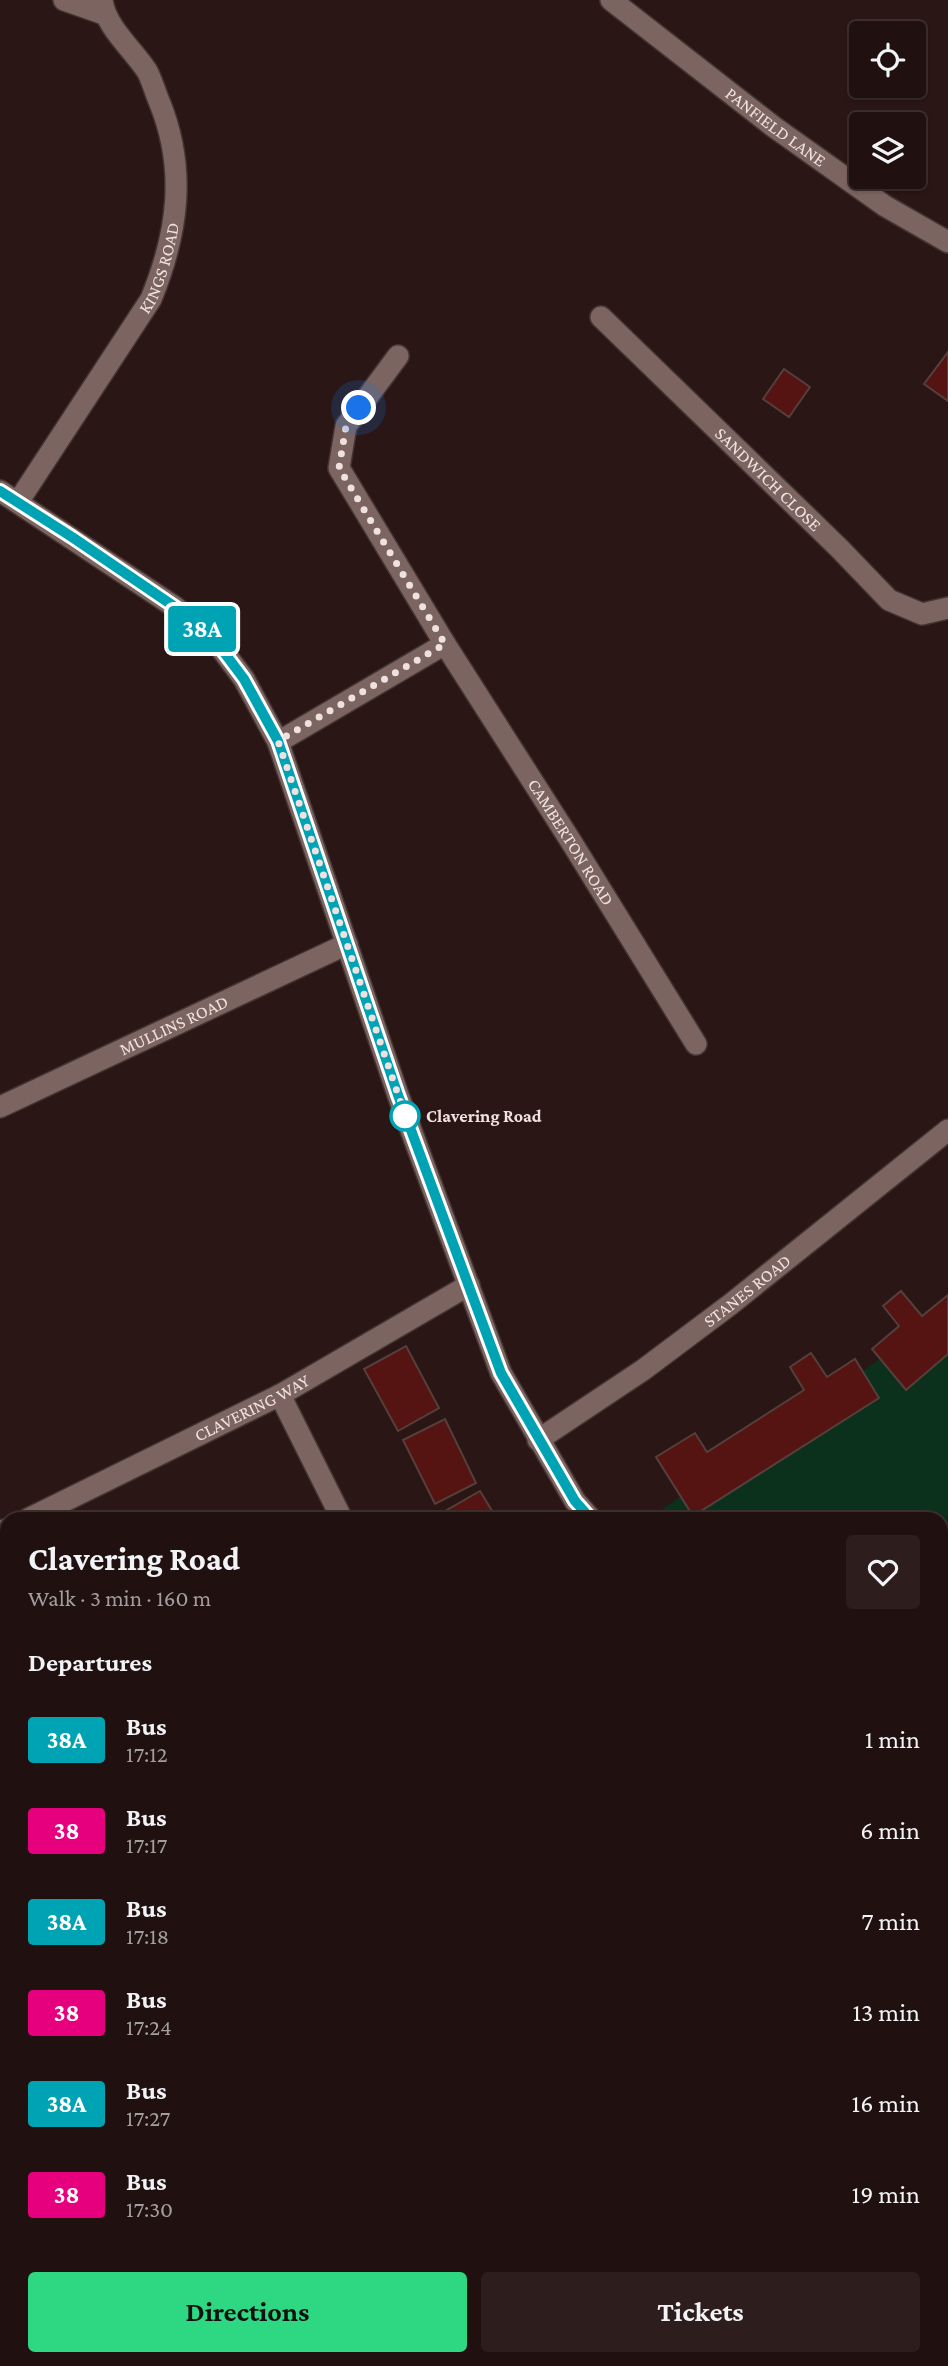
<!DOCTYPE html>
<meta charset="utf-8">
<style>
:root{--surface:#20100f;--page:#2d1e1d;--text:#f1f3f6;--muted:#a29d9e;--line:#3d302f;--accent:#2ed883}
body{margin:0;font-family:"Crimson Pro",serif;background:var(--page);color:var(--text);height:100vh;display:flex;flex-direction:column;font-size:26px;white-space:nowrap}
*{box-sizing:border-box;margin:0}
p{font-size:23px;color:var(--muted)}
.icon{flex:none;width:38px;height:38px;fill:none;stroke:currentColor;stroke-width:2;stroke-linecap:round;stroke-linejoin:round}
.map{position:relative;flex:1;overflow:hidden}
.details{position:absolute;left:0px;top:1512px;width:948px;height:854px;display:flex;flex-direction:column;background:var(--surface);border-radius:21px 21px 0 0;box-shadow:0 2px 5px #0004,0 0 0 2px var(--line)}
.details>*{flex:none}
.badge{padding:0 14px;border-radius:5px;font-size:24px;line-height:46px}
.tools{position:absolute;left:849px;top:21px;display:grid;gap:14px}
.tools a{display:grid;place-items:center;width:77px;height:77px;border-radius:7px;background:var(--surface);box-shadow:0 2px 5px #0004,0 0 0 2px var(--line);font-size:35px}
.you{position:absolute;width:35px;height:35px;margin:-18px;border:5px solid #fff;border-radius:50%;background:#1a73e8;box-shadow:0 0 0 10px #1a73e833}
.map>.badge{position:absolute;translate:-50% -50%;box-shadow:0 0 0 4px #fff}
h2{padding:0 28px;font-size:26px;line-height:63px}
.round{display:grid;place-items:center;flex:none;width:74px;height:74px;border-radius:7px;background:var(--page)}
.summary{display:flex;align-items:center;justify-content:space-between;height:119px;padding:0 28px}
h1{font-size:33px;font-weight:700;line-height:52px}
.action{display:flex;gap:14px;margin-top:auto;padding:14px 28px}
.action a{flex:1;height:80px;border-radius:7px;background:var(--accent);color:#111;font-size:28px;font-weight:700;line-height:80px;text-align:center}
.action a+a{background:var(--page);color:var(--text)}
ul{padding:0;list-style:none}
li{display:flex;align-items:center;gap:21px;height:91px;padding:0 28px}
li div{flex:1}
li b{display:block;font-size:26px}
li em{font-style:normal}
li .badge{min-width:77px;font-weight:700;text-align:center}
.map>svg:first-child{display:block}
.green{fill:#0b301c}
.building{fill:#551412;stroke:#553f3c;stroke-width:2}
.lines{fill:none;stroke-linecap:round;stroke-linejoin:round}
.minor-casing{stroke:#423433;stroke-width:24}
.minor{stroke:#7c6460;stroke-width:21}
.line-casing{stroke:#fff;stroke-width:16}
.line{stroke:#00a3b4;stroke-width:10}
.walk{stroke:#efe1df;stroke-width:7;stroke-dasharray:0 12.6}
.stop-dot{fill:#fff;stroke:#00a3b4;stroke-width:3.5}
.labels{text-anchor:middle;stroke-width:5;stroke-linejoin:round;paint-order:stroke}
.street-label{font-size:18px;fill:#efe1df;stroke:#2a1614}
.stop-label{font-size:18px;font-weight:bold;fill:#efe1df;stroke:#2a1614;text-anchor:start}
</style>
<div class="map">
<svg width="948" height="2366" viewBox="0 0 948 2366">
<rect width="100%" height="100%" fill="#2a1614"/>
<polygon class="green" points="948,1312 948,1787 942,1782 942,1519 648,1519"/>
<g class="building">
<polygon points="948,352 948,401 924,384"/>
<polygon points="784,369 810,387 789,417 763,399"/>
<polygon points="901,1291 922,1316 948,1295 948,1354 906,1390 872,1349 899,1326 883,1306"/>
<polygon points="406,1346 439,1408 398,1431 364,1369"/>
<polygon points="811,1353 827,1377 855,1359 879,1398 693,1516 656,1457 695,1433 707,1452 804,1390 790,1367"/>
<polygon points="445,1419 476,1483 435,1504 403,1440"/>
<polygon points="480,1491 497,1519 442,1519 440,1514"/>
<polygon points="942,1901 948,1903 948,1914 942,1941"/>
</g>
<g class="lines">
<defs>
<g id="minor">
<polyline points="64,0 104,14"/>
<path id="s1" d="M 611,0 L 774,127 L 885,206 L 948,242"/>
<path id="s2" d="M 601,317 L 840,549 L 889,600 L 922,614 L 948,608"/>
<path id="s3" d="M 398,356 L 346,426 L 339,468 L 445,644 L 572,843 L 696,1044"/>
<polyline points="0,491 175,607 217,643 244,679 278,742 398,1095 501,1373 575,1501 591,1519"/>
<path id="s4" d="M 18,502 L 151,299 C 178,233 187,169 159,101 C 155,92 152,80 147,71 C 132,48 106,28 102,0"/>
<polyline points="278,742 445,644"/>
<path id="s5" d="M 0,1107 L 347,944"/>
<polyline points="280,1395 342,1519"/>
<path id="s6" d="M 538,1440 L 643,1370 L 731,1304 L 948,1130"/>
<path id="s7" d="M 28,1519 L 280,1395 L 469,1285"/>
<polyline points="0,1532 7,1529"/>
<polyline points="0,1710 7,1724"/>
<polyline points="942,1815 948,1820"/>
<polyline points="0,1941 7,1946"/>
<polyline points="0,2141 7,2130"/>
<polyline points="0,2199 7,2207"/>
<polyline points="942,2233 948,2235"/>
<polyline points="819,2359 832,2366"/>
<polyline points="433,2366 434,2359"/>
</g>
</defs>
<use href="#minor" class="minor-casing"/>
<use href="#minor" class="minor"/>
</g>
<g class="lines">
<defs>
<polyline id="line" points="0,491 72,537 175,607 217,643 244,679 278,741 398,1095 501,1373 575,1501 591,1519"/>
</defs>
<use href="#line" class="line-casing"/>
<use href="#line" class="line"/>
<polyline class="walk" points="359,408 346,426 339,468 445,644 278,741 406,1118 405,1116"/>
</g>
<circle class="stop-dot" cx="405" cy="1116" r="14"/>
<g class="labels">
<g class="street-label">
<text dy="6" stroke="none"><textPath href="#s1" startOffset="208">PANFIELD LANE</textPath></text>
<text dy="6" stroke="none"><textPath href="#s4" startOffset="275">KINGS ROAD</textPath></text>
<text dy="6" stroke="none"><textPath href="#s2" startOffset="233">SANDWICH CLOSE</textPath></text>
<text dy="6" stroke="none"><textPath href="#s3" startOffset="570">CAMBERTON ROAD</textPath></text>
<text dy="6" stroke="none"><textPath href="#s5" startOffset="192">MULLINS ROAD</textPath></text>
<text dy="6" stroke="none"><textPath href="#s6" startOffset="257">STANES ROAD</textPath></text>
<text dy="6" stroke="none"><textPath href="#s7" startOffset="250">CLAVERING WAY</textPath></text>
</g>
<g class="stop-label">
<text x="426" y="1122">Clavering Road</text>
</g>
</g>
</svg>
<div class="tools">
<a><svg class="icon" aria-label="locate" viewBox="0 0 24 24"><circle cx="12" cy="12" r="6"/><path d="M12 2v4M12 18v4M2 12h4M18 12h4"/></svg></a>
<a><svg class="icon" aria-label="layers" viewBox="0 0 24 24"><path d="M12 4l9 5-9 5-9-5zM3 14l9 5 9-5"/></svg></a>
</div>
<div class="you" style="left:359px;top:408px"></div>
<b class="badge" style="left:202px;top:629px;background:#00a3b4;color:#fff">38A</b>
<section class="details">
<div class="summary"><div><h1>Clavering Road</h1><p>Walk · 3 min · 160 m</p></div><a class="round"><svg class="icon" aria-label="heart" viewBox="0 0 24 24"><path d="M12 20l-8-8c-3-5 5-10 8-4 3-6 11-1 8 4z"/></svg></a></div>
<h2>Departures</h2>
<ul>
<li><span class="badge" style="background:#00a3b4;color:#fff">38A</span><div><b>Bus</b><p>17:12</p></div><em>1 min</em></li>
<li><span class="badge" style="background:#e6007e;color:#fff">38</span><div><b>Bus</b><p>17:17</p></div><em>6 min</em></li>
<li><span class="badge" style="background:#00a3b4;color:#fff">38A</span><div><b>Bus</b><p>17:18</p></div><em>7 min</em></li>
<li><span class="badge" style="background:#e6007e;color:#fff">38</span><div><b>Bus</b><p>17:24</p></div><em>13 min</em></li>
<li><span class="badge" style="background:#00a3b4;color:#fff">38A</span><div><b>Bus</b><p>17:27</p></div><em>16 min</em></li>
<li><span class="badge" style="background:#e6007e;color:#fff">38</span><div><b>Bus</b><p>17:30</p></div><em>19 min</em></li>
</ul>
<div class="action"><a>Directions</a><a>Tickets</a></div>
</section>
</div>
